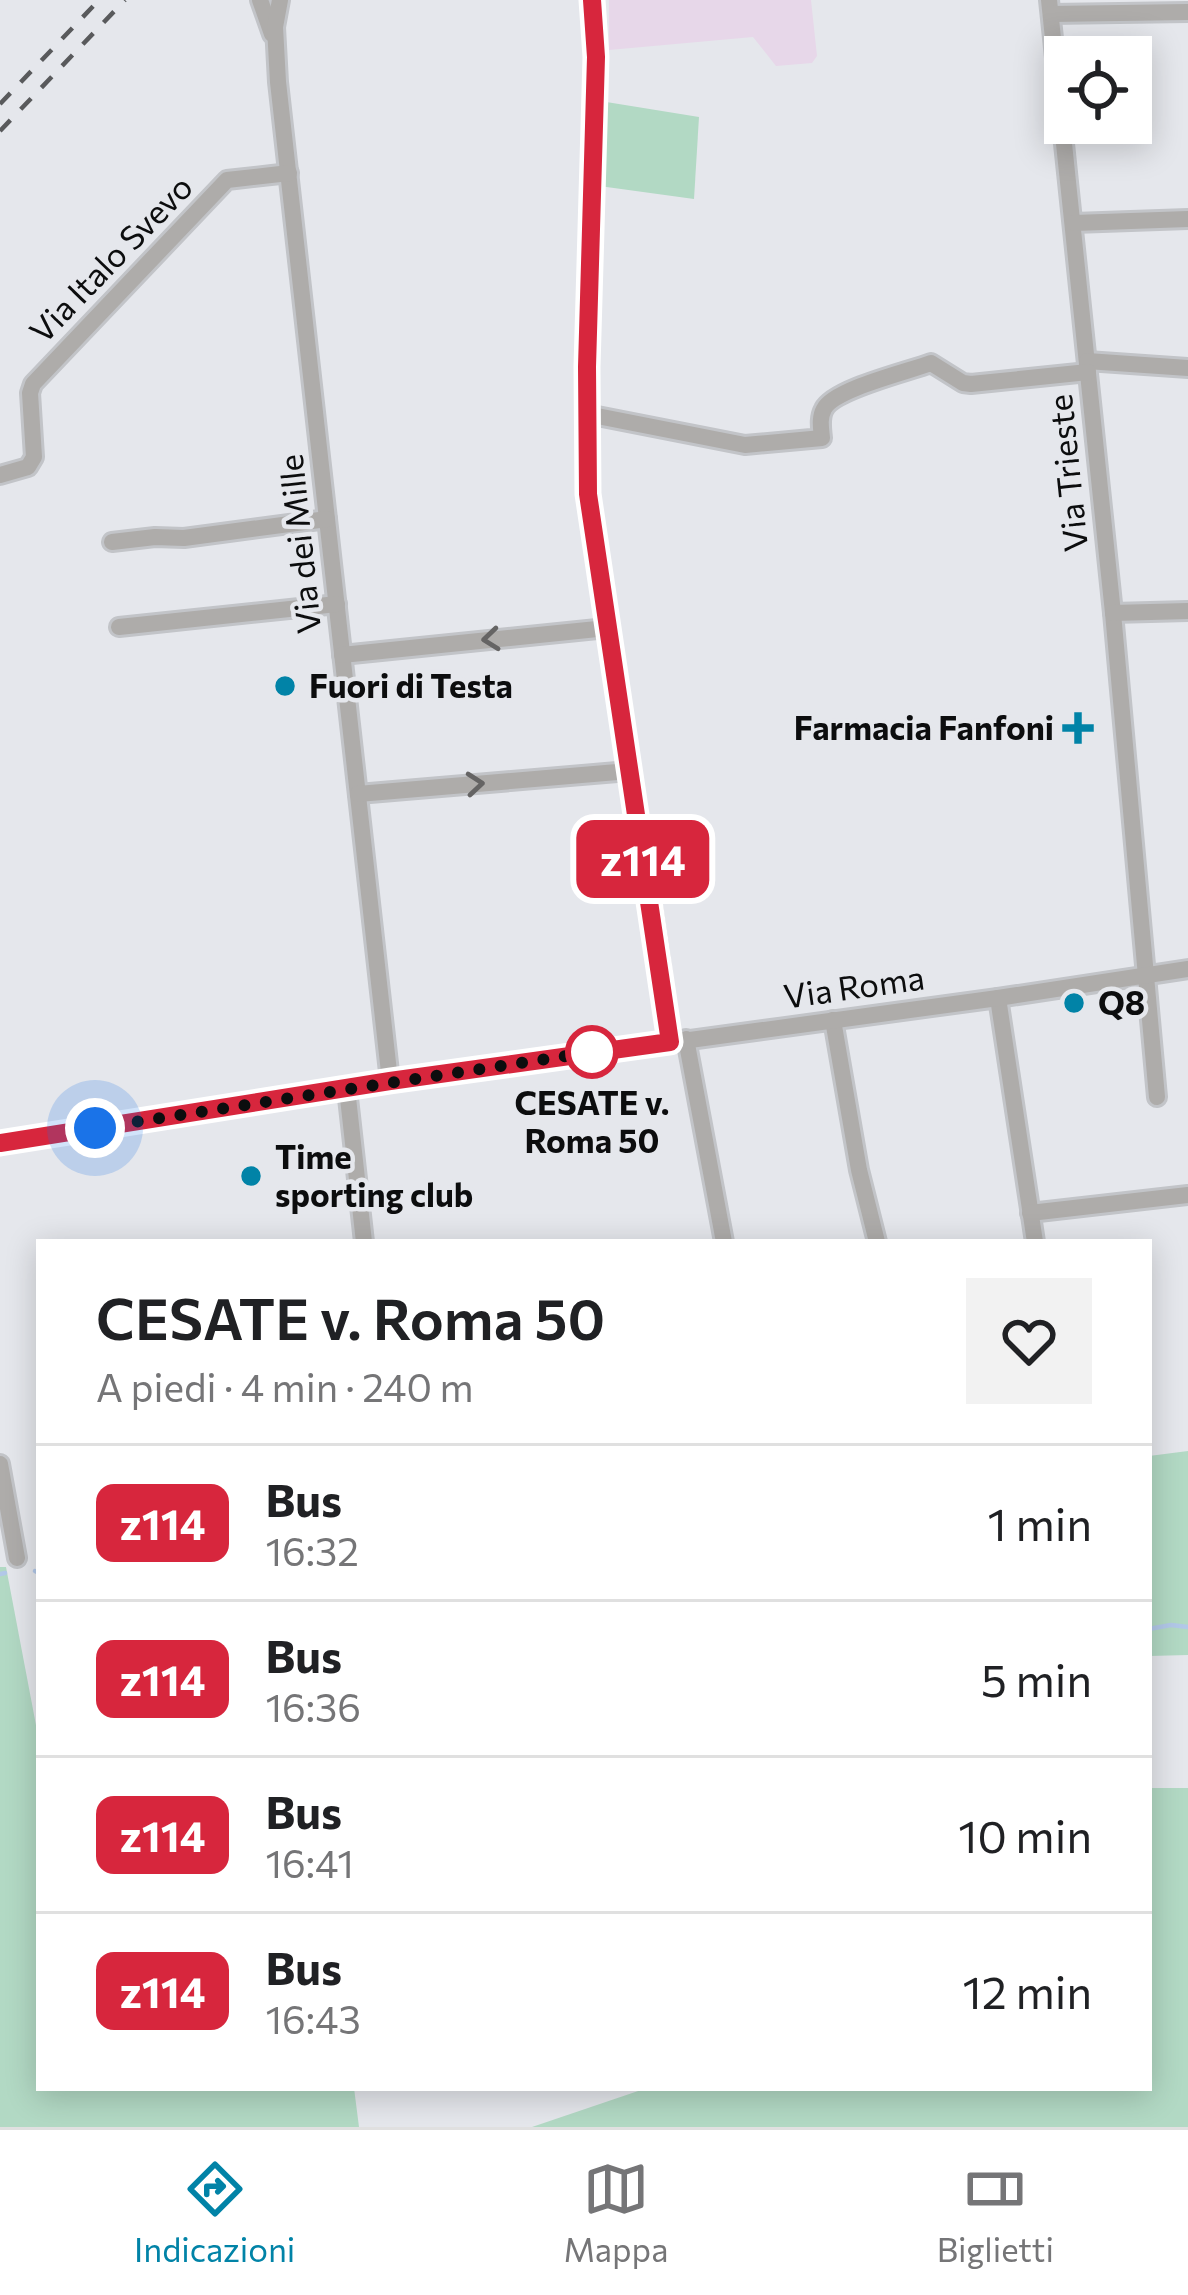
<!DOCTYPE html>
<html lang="it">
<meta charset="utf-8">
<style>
:root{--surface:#fff;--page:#f2f2f2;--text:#202124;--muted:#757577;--line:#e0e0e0;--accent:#0183a7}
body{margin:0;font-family:Commissioner,sans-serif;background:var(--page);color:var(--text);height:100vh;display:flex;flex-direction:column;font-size:45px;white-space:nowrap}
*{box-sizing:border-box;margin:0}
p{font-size:39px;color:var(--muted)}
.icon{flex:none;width:66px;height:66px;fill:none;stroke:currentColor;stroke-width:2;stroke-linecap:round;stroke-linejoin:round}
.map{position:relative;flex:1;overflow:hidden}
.drawer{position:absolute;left:36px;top:1239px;width:1116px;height:852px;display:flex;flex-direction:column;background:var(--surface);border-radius:0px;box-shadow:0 6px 30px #0003}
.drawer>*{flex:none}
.badge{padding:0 24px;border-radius:18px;font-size:42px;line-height:78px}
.fabs{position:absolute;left:1044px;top:36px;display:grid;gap:24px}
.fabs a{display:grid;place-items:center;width:108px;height:108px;border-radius:0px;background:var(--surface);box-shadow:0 6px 30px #0003;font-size:60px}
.you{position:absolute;width:60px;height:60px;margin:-30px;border:9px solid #fff;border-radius:50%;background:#1a73e8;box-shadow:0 0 0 18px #1a73e833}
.map>.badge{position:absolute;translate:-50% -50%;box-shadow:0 0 0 6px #fff}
.round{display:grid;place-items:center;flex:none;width:126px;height:126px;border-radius:0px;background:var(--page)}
.headline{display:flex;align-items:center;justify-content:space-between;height:204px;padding:0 60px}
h1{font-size:57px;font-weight:600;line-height:90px}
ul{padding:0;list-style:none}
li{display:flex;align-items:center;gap:36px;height:156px;padding:0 60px;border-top:3px solid var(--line)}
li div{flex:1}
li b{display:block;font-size:45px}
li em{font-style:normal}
li .badge{min-width:132px;font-weight:700;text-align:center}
.menu{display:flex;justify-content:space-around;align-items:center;height:168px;border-top:3px solid var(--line);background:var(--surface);font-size:33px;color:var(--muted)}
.menu a{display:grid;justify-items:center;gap:6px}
.menu .active{color:var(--accent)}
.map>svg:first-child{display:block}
.education{fill:#e7d7e9}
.green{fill:#b2d9c4}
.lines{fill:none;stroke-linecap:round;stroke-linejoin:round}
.stream{stroke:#b2c8e8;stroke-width:4.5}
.minor-casing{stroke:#c2c4c8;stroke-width:22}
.minor{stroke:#aeacaa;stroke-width:16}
.rail{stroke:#595a5c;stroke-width:4.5;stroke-dasharray:15 15;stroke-linecap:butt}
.oneway{stroke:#656464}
.line-casing{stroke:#fff;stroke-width:27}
.line{stroke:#d7263d;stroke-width:18}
.walk{stroke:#0c0d0e;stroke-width:12;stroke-dasharray:0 21.6}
.poi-dot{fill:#0183a7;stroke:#e5e7ec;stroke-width:4.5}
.stop-dot{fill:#fff;stroke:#d7263d;stroke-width:6}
.labels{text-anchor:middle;stroke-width:9;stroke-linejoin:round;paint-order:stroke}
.street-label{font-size:33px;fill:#0c0d0e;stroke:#e5e7ec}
.poi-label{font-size:33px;font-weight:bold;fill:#0c0d0e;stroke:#e5e7ec;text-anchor:start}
.stop-label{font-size:33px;font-weight:bold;fill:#0c0d0e;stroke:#e5e7ec}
</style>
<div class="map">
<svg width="1188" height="2127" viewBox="0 0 1188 2127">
<rect width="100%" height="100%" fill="#e5e7ec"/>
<polygon class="education" points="609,0 811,0 817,56 812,63 776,66 753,37 609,50"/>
<g class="green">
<polygon points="594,100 699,117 694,199 592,185"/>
<polygon points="1188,1451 1188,1655 1149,1656 1149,1456"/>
<polygon points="0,1567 6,1567 39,1741 39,2088 354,2088 359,2127 0,2127"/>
<polygon points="1149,1788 1188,1788 1188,2127 532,2127 647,2088 1149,2088"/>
</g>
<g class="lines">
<g class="stream">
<polyline points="35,1571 39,1573"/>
<polyline points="0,1574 5,1573"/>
<polyline points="1149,1629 1171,1625 1188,1627"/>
</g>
<defs>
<g id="minor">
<polyline points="260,0 272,34"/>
<polyline points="280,0 275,27 278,82 390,1081"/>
<polyline points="592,0 596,57 587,414 588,494 659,952 670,1041"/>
<polyline points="1049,0 1113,613 1157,1097"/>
<polyline points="1051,14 1188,12"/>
<polyline points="1074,223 1188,219"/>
<polyline points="1087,361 1188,368"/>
<path d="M 587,414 L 745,445 L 822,438 C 821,428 819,418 824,409 C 834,389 907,372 931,363 L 963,383 L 971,384 L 1088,372"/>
<polyline points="0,475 28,467 34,457 30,393 33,384 227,180 289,173"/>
<polyline points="112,542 155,537 184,538 327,519"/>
<polyline points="1113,613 1188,611"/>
<polyline points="119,627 337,604"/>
<polyline points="342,655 607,628"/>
<polyline points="358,794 629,771"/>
<polyline points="998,998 1035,1242"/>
<polyline points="833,1020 859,1170 877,1242"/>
<polyline points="686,1039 724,1242"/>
<polyline points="347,1089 364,1242"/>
<polyline points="0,1143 390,1081 998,998 1188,969"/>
<polyline points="1030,1213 1188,1195"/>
<polyline points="0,1464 17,1558"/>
</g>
</defs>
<use href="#minor" class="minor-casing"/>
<use href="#minor" class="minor"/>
<g class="rail">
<polyline points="0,104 99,0"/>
<polyline points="0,131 125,0"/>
</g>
</g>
<defs><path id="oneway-chevron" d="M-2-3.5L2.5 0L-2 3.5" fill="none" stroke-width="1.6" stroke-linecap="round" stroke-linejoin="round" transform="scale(3)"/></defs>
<g class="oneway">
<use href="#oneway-chevron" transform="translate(491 639) rotate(174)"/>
<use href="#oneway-chevron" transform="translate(475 784) rotate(-5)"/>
</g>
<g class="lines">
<defs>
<polyline id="line" points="0,1143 390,1081 670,1042 588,494 587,367 596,57 592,0"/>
</defs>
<use href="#line" class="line-casing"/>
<use href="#line" class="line"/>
<polyline class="walk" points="95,1128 592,1052"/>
</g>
<g class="poi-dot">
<circle cx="285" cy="686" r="12"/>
<path d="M1072 710h12v12h12v12h-12v12h-12v-12h-12v-12h12z"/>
<circle cx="1074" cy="1003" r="12"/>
<circle cx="251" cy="1176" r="12"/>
</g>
<circle class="stop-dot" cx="592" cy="1052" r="24"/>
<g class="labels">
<g class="street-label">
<text transform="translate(111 259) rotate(-46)" y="12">Via Italo Svevo</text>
<text transform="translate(1068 473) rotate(-96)" y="12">Via Trieste</text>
<text transform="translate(300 544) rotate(-96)" y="12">Via dei Mille</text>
<text transform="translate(854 987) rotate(-8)" y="12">Via Roma</text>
</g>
<g class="poi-label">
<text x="309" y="698">Fuori di Testa</text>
<text x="1054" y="740" text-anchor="end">Farmacia Fanfoni</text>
<text x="1098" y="1015">Q8</text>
<text x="275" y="1169">Time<tspan x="275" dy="38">sporting club</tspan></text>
</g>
<g class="stop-label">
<text x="592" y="1115">CESATE v.<tspan x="592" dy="38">Roma 50</tspan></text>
</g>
</g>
</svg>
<div class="fabs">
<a><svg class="icon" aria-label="locate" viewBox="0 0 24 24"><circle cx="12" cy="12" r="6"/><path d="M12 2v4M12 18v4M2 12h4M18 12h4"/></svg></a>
</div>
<div class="you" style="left:95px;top:1128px"></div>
<b class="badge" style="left:643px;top:859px;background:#d7263d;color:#fff">z114</b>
<section class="drawer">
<div class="headline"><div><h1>CESATE v. Roma 50</h1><p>A piedi · 4 min · 240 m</p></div><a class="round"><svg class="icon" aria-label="heart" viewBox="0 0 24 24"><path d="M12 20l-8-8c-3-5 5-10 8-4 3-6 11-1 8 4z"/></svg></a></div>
<ul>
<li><span class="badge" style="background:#d7263d;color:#fff">z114</span><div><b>Bus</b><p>16:32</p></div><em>1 min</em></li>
<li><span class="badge" style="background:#d7263d;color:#fff">z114</span><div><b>Bus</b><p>16:36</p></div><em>5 min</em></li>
<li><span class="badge" style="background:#d7263d;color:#fff">z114</span><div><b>Bus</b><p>16:41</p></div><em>10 min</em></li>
<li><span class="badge" style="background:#d7263d;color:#fff">z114</span><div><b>Bus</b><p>16:43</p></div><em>12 min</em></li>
</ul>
</section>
</div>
<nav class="menu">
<a class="active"><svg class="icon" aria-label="directions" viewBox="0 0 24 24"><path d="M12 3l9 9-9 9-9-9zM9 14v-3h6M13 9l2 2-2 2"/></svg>Indicazioni</a>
<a><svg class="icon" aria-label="map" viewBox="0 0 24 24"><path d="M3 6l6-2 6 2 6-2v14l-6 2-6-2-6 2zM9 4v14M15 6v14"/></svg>Mappa</a>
<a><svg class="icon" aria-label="tickets" viewBox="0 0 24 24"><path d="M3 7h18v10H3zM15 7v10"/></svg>Biglietti</a>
</nav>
